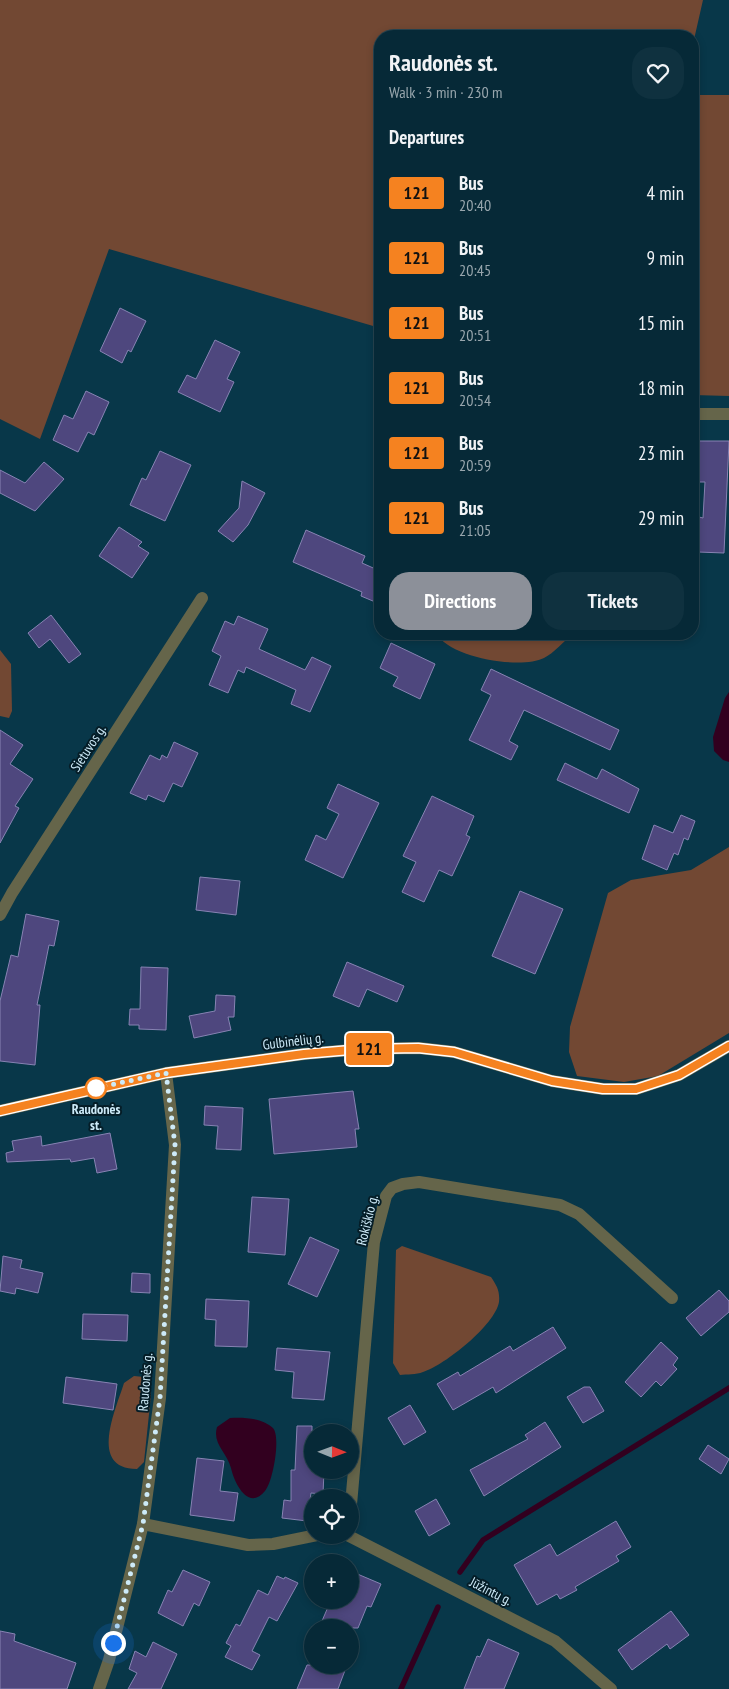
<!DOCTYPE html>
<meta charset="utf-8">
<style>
:root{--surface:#062937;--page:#0f313f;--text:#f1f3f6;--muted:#98a6ad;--line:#274552;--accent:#8c9099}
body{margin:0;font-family:"PT Sans Narrow",sans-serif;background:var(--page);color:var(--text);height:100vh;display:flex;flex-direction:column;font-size:19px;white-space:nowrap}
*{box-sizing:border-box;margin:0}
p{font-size:16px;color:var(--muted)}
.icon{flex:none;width:28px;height:28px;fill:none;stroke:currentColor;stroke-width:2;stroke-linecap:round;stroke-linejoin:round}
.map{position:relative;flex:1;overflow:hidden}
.details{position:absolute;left:374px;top:30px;width:325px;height:610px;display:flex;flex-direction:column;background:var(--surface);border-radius:20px;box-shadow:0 2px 8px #0003,0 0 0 1px var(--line)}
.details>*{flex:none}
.badge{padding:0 10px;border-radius:4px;font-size:18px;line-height:32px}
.needle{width:32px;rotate:91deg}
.tools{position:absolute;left:304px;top:1424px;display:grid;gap:10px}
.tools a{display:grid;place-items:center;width:55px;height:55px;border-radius:50%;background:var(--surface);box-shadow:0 2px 8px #0003,0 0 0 1px var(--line);font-size:25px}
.you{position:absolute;width:25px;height:25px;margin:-12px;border:4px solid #fff;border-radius:50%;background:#1a73e8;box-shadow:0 0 0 8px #1a73e833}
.map>.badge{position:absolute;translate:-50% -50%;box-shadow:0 0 0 2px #fff}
h2{padding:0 15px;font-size:19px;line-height:45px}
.round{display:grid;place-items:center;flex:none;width:52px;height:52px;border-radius:20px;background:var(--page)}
.headline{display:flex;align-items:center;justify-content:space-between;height:85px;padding:0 15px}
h1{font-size:24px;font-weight:700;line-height:38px}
.button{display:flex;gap:10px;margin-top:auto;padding:10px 15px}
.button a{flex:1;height:58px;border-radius:20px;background:var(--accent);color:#fff;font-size:20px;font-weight:700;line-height:58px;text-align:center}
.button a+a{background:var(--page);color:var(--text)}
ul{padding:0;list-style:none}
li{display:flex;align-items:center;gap:15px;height:65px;padding:0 15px}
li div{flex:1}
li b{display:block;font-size:19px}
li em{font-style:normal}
li .badge{min-width:55px;font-weight:700;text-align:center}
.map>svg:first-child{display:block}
.green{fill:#724833}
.water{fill:#32001f}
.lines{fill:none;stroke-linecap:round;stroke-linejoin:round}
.stream{stroke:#32001f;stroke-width:5.5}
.building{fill:#4e477e;stroke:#8783b3}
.minor{stroke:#65654a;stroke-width:12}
.line-casing{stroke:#fff;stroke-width:11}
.line{stroke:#f58220;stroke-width:8}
.walk{stroke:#cdeaf8;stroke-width:5;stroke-dasharray:0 9}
.stop-dot{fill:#fff;stroke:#f58220;stroke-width:2.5}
.labels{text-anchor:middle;stroke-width:4;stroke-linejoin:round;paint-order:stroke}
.street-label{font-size:14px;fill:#cdeaf8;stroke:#051d27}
.stop-label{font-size:14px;font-weight:bold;fill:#cdeaf8;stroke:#051d27}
</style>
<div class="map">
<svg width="729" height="1689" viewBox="0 0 729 1689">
<rect width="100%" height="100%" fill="#083749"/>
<g class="green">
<polygon points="0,0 703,0 693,44 692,36 380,36 380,328 109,249 40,439 0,419"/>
<polygon points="693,95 729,95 729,396 693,395"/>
<path d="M 437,634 L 505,634 L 516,637 L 522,634 L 573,634 C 564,641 554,653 544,658 C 520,670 449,657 437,634 Z"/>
<polygon points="0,650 11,664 12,711 9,718 0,716"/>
<polygon points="729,847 729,1033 658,1076 624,1082 577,1076 569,1052 570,1027 608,893 631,880 691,870"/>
<path d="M 402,1246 L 491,1277 C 497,1286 500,1291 499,1302 C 495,1325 445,1365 423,1372 C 416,1375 407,1374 400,1375 L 393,1363 L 396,1250 Z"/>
<path d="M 134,1376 L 144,1377 L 149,1385 L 151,1395 L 144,1462 L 137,1469 C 88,1469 116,1409 124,1383 Z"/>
</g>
<g class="water">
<polygon points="729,692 729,762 723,760 714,751 713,737 725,698"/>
<path d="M 230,1418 C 243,1417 263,1418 273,1428 C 281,1437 273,1482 265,1491 C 248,1512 234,1482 231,1468 C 227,1452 212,1444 217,1427 Z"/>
</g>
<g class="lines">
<g class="stream">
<polyline points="460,1572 483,1540 729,1388"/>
<polyline points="401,1689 438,1607"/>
</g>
</g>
<g class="building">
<polygon points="120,308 146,321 131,352 128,350 122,363 100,351"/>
<polygon points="215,340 240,352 227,379 234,382 220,412 178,392 187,375 196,379"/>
<polygon points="86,391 109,402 94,435 88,432 78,452 53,440 64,415 73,419"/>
<polygon points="695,441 729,441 724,553 698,552 699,517 703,518 705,482 695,482"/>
<polygon points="160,451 191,465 165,521 130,505 142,478 146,480"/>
<polygon points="44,462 64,479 35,511 0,493 0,470 25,483"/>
<polygon points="242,481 265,493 248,525 233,542 218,531 239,508"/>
<polygon points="119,527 142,542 138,546 149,553 132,578 99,556"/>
<polygon points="306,530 365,556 362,563 380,571 380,604 361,596 362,592 293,562"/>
<polygon points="51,615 81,654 69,663 50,639 39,648 28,633"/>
<polygon points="238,616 268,629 259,649 305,670 312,657 331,666 310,712 291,704 296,690 246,667 244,673 238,670 228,693 209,685 221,656 212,651 225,621 234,625"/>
<polygon points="391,643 435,664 420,699 393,686 398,677 380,668"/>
<polygon points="491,669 619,730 610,750 524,710 509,741 518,746 511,760 469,740 491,695 481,690"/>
<polygon points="0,730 23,745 10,764 33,779 15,806 19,808 0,843"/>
<polygon points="174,742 198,753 182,787 173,783 164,802 148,795 146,800 130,793 150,755 160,760 162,755 167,758"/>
<polygon points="565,763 597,779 602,769 639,789 629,813 557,780"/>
<polygon points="338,784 379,803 343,878 305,860 316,835 326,840 339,814 327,808"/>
<polygon points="432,796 474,816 466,835 470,837 452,876 439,870 424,902 402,892 416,862 403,856"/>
<polygon points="681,815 695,821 688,840 684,838 678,855 674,853 667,870 642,859 654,825 673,833"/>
<polygon points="200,877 240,881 236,915 196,910"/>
<polygon points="520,891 563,909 535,974 492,956"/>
<polygon points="26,914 59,921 54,946 49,945 37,1005 40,1005 35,1065 0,1061 0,1001 11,955 18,957"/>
<polygon points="347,962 404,986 397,1002 367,989 359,1007 333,996"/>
<polygon points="141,967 168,968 166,1030 139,1029 139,1025 129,1025 130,1009 140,1009"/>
<polygon points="216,995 235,996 234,1017 228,1017 231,1030 194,1038 189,1016 215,1011"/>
<polygon points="353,1091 359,1129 355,1129 357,1147 274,1154 269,1099"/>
<polygon points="205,1106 243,1108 241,1150 216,1149 218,1126 204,1125"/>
<polygon points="110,1133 117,1169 97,1173 94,1158 71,1162 70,1159 7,1162 6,1153 14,1151 12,1141 41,1136 42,1146"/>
<polygon points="252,1197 289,1199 285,1255 248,1252"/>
<polygon points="310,1237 339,1250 317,1297 288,1284"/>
<polygon points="3,1256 22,1260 20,1268 43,1273 38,1293 16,1288 15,1294 0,1291"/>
<polygon points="132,1273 150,1274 150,1293 131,1292"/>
<polygon points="719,1290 729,1301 729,1312 701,1336 686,1318"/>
<polygon points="206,1299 249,1301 247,1347 215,1346 216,1320 205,1319"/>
<polygon points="83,1314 128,1315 127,1341 82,1339"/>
<polygon points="553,1327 566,1348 496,1393 493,1387 453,1410 437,1384 458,1372 460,1376 510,1346 513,1351"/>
<polygon points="661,1342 678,1358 673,1365 677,1369 661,1386 656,1381 641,1397 625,1382"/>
<polygon points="277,1348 330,1352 324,1400 292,1398 294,1372 275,1370"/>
<polygon points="66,1377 117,1384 113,1410 63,1403"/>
<polygon points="584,1387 590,1387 604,1411 583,1423 567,1397"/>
<polygon points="410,1405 426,1432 404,1445 388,1418"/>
<polygon points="545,1422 561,1447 484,1496 470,1470 528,1439 525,1435"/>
<polygon points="297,1426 312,1426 312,1471 324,1471 323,1494 311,1493 307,1521 282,1518 284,1500 291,1501 291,1470 295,1470"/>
<polygon points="708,1445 729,1459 721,1474 699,1459"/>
<polygon points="197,1458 224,1461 220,1491 238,1493 234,1521 190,1515"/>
<polygon points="436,1499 450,1524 429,1536 415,1511"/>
<polygon points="616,1521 631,1547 616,1556 619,1561 575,1587 577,1590 560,1599 557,1594 537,1605 514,1565 550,1544 557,1556"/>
<polygon points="183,1570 210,1582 199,1606 194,1603 183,1626 158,1613 168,1590 172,1592"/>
<polygon points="355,1573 381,1584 371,1607 367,1606 358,1628 319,1628 331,1600 350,1600 350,1586"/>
<polygon points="277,1576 284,1579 285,1577 298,1583 277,1621 269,1617 252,1651 260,1655 252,1670 225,1657 231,1646 226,1643 236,1624 240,1626 258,1590 268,1595"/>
<polygon points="671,1611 689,1635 670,1649 667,1644 632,1670 618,1650"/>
<polygon points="0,1631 15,1634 14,1641 76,1663 67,1689 0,1689"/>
<polygon points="488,1639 519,1653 504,1689 464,1689 477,1656 480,1657"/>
<polygon points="153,1642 177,1654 161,1689 128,1689 137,1673 129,1669 135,1651 146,1657"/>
<polygon points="307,1665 347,1665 338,1689 297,1689"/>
</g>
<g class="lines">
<g class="minor">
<polyline points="692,414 729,414"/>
<polyline points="0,915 12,893 202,598"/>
<polyline points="0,1111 166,1073 304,1054 362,1049 419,1048 454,1052 552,1081 603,1089 636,1089 679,1075 729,1046"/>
<polyline points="350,1516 374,1242 386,1196 392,1188 403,1184 419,1182 560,1205 579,1214 672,1298"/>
<polyline points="143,1524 248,1545 273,1544 317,1535"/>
<polyline points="347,1535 555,1641 611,1689"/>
<polyline points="99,1689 109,1660 143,1524 160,1398 175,1145 166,1073"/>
</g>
</g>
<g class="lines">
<defs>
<polyline id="line" points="0,1111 166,1073 304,1054 362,1049 418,1048 454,1052 552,1081 603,1089 636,1089 679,1075 729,1046"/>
</defs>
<use href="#line" class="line-casing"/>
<use href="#line" class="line"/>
<polyline class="walk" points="96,1088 166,1073 175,1145 160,1398 143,1524 113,1643"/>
</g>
<circle class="stop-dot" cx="96" cy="1088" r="10"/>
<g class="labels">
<g class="street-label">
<text transform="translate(88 748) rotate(-57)" y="5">Sietuvos g.</text>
<text transform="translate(293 1041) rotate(-7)" y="5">Gulbinėlių g.</text>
<text transform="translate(367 1220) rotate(-76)" y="5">Rokiškio g.</text>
<text transform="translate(145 1382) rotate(-85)" y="5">Raudonės g.</text>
<text transform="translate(491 1591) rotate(27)" y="5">Jūžintų g.</text>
</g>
<g class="stop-label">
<text x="96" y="1114">Raudonės<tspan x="96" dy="16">st.</tspan></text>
</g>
</g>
</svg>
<div class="tools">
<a><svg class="needle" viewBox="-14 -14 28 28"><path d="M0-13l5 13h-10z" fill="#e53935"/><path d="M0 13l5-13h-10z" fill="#98a6ad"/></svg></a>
<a><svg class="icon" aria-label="locate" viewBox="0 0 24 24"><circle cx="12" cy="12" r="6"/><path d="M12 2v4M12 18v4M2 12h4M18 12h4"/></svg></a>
<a>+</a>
<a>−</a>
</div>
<div class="you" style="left:113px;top:1643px"></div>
<b class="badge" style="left:369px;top:1049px;background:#f58220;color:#111">121</b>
<section class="details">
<div class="headline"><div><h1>Raudonės st.</h1><p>Walk · 3 min · 230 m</p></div><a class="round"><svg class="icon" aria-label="heart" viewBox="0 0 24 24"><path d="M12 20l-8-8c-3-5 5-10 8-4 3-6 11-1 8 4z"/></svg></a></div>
<h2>Departures</h2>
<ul>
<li><span class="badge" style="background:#f58220;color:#111">121</span><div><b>Bus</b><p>20:40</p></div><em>4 min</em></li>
<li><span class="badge" style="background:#f58220;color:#111">121</span><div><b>Bus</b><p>20:45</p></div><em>9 min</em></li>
<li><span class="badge" style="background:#f58220;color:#111">121</span><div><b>Bus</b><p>20:51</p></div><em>15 min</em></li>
<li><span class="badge" style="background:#f58220;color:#111">121</span><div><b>Bus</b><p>20:54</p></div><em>18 min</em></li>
<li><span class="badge" style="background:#f58220;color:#111">121</span><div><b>Bus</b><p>20:59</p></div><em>23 min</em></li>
<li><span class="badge" style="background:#f58220;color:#111">121</span><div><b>Bus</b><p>21:05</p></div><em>29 min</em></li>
</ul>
<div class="button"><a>Directions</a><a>Tickets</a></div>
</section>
</div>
